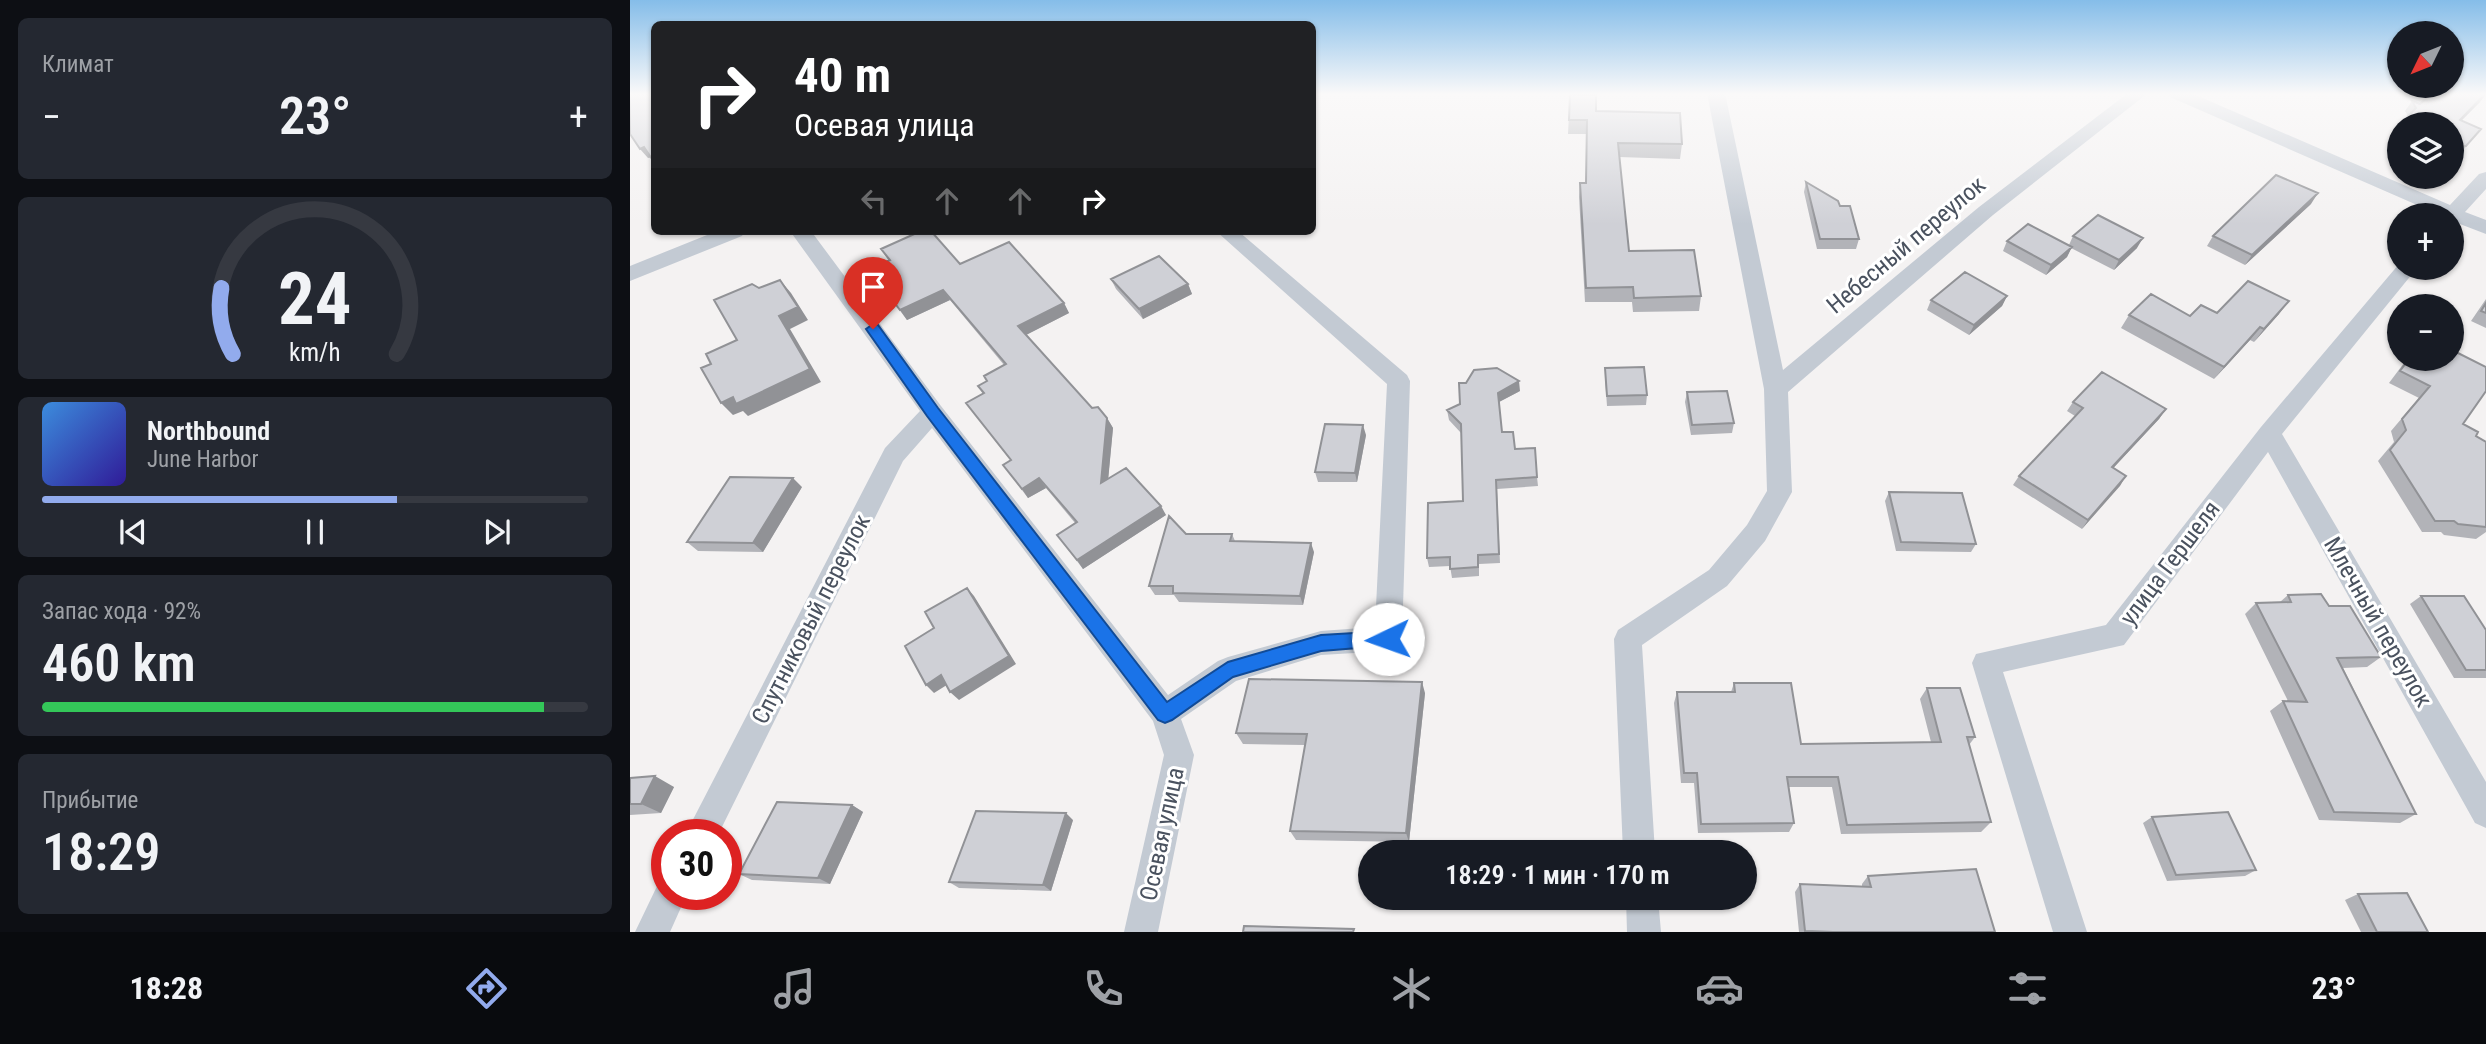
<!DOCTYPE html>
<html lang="ru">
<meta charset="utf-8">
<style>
body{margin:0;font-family:"Roboto Condensed",sans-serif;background:#242831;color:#f1f3f6;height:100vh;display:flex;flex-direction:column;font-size:26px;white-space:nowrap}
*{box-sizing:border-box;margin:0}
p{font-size:23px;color:#9ea1a6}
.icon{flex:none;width:38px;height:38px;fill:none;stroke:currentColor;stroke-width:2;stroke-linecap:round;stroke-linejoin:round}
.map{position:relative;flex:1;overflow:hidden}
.sheet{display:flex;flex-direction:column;gap:18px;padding:18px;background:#0d0f14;width:630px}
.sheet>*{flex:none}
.banner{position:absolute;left:21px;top:21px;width:665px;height:214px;border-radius:10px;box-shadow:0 2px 5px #0004;background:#202124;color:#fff;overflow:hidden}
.needle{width:46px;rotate:227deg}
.fabs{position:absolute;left:1757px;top:21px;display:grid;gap:14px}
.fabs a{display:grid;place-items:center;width:77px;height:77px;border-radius:50%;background:#171b24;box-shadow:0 2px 5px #0004;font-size:35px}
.speed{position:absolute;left:21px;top:819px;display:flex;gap:14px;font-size:35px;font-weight:700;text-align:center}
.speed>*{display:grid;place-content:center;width:91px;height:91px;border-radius:50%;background:#171b24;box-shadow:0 2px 5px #0004;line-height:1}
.speed .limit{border:10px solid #d22;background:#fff;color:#111}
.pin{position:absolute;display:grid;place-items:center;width:60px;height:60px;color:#fff;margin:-72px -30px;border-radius:50% 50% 50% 0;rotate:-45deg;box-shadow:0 0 7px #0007}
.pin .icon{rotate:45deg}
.me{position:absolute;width:77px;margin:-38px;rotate:267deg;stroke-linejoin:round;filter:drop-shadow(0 0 5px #0008)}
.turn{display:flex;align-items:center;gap:24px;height:147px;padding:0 28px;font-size:32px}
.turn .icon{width:91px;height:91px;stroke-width:2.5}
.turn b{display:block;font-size:49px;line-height:60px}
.lanes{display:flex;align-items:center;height:66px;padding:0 28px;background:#0003;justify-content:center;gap:35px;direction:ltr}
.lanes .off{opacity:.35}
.big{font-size:52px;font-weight:600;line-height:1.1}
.sheet .tile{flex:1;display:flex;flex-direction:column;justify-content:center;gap:10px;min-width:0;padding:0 24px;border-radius:10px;background:#242831}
.sheet .dial{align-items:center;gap:0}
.dial svg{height:182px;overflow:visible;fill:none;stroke:#363941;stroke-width:7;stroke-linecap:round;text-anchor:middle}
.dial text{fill:#f1f3f6;stroke:none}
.song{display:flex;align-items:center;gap:21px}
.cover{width:84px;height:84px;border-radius:10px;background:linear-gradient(135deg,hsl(210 70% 55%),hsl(250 70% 35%))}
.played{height:7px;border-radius:4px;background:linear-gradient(90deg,#92abed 65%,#363941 65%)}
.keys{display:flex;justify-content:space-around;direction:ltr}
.heat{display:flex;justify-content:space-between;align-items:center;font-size:38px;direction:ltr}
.charge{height:10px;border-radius:5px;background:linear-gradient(90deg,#34c759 92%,#363941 0)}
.trip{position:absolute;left:728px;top:840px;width:399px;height:70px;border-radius:35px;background:#171b24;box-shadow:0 2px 5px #0004;font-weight:600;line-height:70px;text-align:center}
.tab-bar{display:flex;height:112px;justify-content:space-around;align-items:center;background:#090b0e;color:#9ea1a6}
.tab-bar .icon{width:49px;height:49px}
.tab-bar .selected{color:#92abed}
.tab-bar b{font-size:32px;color:#f1f3f6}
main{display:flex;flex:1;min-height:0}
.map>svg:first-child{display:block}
</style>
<main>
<section class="sheet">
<div class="tile"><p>Климат</p>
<div class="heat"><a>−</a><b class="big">23°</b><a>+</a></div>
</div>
<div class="tile dial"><svg viewBox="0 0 100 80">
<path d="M14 69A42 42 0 1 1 86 69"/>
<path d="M14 69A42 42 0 0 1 9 40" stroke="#92abed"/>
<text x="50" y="56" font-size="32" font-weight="700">24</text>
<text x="50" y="72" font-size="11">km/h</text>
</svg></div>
<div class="tile">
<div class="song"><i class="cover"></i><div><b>Northbound</b><p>June Harbor</p></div></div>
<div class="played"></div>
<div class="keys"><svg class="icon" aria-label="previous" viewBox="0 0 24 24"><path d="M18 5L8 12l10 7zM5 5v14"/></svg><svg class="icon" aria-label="pause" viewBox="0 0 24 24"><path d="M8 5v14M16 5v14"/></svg><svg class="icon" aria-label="next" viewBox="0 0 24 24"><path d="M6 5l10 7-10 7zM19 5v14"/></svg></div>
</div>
<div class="tile"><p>Запас хода · 92%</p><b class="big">460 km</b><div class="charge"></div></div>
<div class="tile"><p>Прибытие</p><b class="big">18:29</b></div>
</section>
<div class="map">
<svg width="1856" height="932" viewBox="0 0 1856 932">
<rect width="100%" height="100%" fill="#f4f2f2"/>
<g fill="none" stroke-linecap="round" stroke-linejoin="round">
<!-- minor -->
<path fill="#c3cad3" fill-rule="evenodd" d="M1077 93H1095L1153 370 1349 207 1498 93H1518L1363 215 1158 392 1162 492 1135 541 1097 586 1012 645 1025 852H993L984 639 988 630 1079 570 1117 525 1137 491 1134 389Z
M1537 93H1561L1820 205 1849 174 1856 172V189L1835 212 1856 220V234L1822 221V215H1810L1540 97Z
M87 231H115L112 236 0 281V266Z
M160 231H181L311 406 538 695 588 661 598 657 691 631 745 627 757 384 586 231H608L777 375 780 381 772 639 768 648 758 651 691 655 606 681 551 719 564 755 528 932H494L534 755 523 721 302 428 273 461 88 835H55L255 448 290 411Z
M1769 264V268H1787L1652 434 1856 782V828L1845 823 1638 452 1494 645 1373 672 1457 932H1423L1342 663 1346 654 1476 625 1631 427Z
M37 879V894H57L40 932H5L29 882Z
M996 898H1028L1031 932H997Z"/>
</g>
<!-- wall -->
<path fill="#b2b3b8" d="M940 94 966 111 1052 144 1050 159 989 157 999 251 1071 296 1069 311 1003 312 1002 302H955L949 197 950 183H956L957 134H938Z
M1782 101 1790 104 1850 102 1831 121 1851 129 1828 156 1822 155V124H1772L1778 116 1775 111Z
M1176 182 1210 206 1229 239 1226 249H1187L1174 192Z
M1681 204 1615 265 1577 246 1583 236Z
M1443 236 1507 248 1484 270 1441 248 1437 257 1416 275 1373 251 1377 241 1439 245Z
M251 249 330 264 434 303 439 313 396 335 462 408 477 418 483 428 478 479 536 515 453 569 427 535 445 523 416 488 398 498 373 465 381 461 336 403 353 394 348 386 357 381 374 365 320 300 277 320 254 289 265 284 251 264 259 261Z
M481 279 558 284 562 294 513 319 486 289Z
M1377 296 1372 306 1339 335 1297 310 1301 300Z
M1856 299V328L1841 321Z
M1587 313 1649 314 1624 342 1620 340 1584 379 1491 328 1499 315 1560 316Z
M1777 359H1822L1833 424 1846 436 1856 442V532L1846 539 1814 535 1811 532H1792L1748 461 1764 442 1761 431 1789 398 1759 383Z
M975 368 1017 395 1016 405 977 406 975 378Z
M890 391 869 402 872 432 907 477 908 486 867 489 870 563 849 564V576L822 578 820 566 799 567 797 558 833 501 831 433 819 420 817 410 830 404Z
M1057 392 1104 423 1102 433 1061 435 1055 402Z
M1443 402 1536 409 1529 419 1483 468 1496 476 1452 529 1383 485 1389 476 1445 416 1437 411Z
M736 435 727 482H688L685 472Z
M172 487 133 552 68 551 57 542Z
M1259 492 1346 544 1341 552 1266 551 1255 501Z
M556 534H602L605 541 684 552 673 605 549 602 544 595H525L519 586Z
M1658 595 1699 606 1751 657 1737 667 1713 668 1786 814 1770 823 1689 820 1640 711 1653 701H1658L1615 614 1626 603 1650 602Z
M1791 596 1856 630V678H1824L1780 604Z
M1104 683 1171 744 1301 742 1290 699 1297 688 1345 737 1339 745 1361 822 1351 832 1211 834 1202 787H1159L1164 823 1159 832 1068 833 1064 783H1051L1044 703 1047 692H1101Z
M795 693 779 842 666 840 660 831 675 745 613 744 606 733Z
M0 778 44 787 31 813 0 815Z
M222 805 233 812 200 884 122 880 109 874Z
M1522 817 1626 870 1615 876 1537 881 1513 823Z
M443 820 421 891 329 888 319 882Z
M1238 876 1365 932H1169L1165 892 1170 884 1232 886V884Z
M1728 894 1798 932H1731L1715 900Z"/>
<!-- shaded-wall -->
<path fill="#919296" d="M1856 94 1850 102 1822 130 1830 120Z
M14 147 23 157 18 158 10 149Z
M1688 193 1681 204 1615 265 1622 255Z
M1513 238 1507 248 1484 270 1489 260Z
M1442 247 1437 257 1416 275 1421 265Z
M150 280 161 293 178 320 160 329 191 382 118 416 113 411 103 415 91 403 149 316Z
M558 284 562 294 513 319 509 309Z
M313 290 320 300 277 320 270 310Z
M1377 296 1372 306 1339 335 1344 325Z
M1659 301 1649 314 1624 342 1634 329Z
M434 303 439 313 394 336 388 326Z
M1630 327 1620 340 1584 379 1594 367Z
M889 381 890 391 869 402 868 393Z
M1536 409 1529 419 1475 477 1482 467Z
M477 418 483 428 477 492 471 483Z
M733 425 736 435 727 482 725 473Z
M1496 476 1490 486 1452 529 1458 520Z
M163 478 172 487 133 552 123 543Z
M409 478 416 488 398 498 392 489Z
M531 506 536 515 453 569 447 560Z
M681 543 684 552 673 605 670 596Z
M337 588 344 596 386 664 329 700 320 692Z
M311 675 320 683 304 693 296 685Z
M792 682 795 693 779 842 776 833Z
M25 776 44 787 31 813 11 804Z
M222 805 233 812 200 884 188 878Z
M436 813 443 820 421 891 413 885Z"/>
<!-- building -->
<path fill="#cfd0d6" stroke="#919296" stroke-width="2" d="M0 93H24V162L14 147 10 149 0 134Z
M1802 93H1856L1830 120 1851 129 1836 146 1825 145 1822 144V124H1787L1782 122 1785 119 1778 116 1786 108 1782 101 1790 104Z
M940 94 966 95V111L1050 113 1052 144 988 143 999 251 1064 250 1071 296 1004 298 1003 287 956 288 950 183H956L957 120H939Z
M1646 175 1688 193 1622 255 1583 236Z
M1176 182 1208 201 1210 206H1220L1229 239H1190Z
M1468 215 1513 238 1489 260 1443 236Z
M1398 224 1442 247 1421 265 1377 241Z
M291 231H301L330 264 379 242 434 303 388 326 462 408 468 407 477 418 471 483 496 468 531 506 447 560 427 535 447 522 409 478 392 489 373 465 381 460 336 403 354 393 348 386 357 381 354 376 376 364 313 290 270 310 254 289 266 284 251 264 260 260 251 249Z
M529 256 558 284 509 309 481 279Z
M1335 272 1377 296 1344 325 1301 300Z
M150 280 168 307 149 316 180 369 106 404 103 397 91 403 71 368 81 364 76 354 107 340 84 300 122 284 129 288Z
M1618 281 1659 301 1634 329 1630 327 1594 367 1499 315 1521 294 1560 316 1571 305 1587 313Z
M1856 303V313L1851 311Z
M1822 350 1856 367V391L1833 424 1848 432 1846 436 1856 442V527L1828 524 1824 521H1805L1760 450 1776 430 1772 419 1800 386 1770 371 1779 359H1822Z
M1014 367 1017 395 977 396 975 368Z
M867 368 889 381 868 393 872 432H883L885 449 905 448 907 477 866 480 869 554 848 555V567L820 569V557L797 558 798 503 833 501 831 424 817 410 830 404 829 383H836L844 370Z
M1472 372 1536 409 1482 467 1496 476 1458 520 1389 476 1453 408 1443 402Z
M1097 391 1104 423 1062 425 1057 392Z
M695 424 733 425 725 473 685 472Z
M100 477 163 478 123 543 57 542Z
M1259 492 1332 493 1346 544 1271 542Z
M539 516 556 534H602L600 541 681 543 670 596 543 593V586H519Z
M337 588 379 656 320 692 311 675 296 685 275 646 304 628 295 612Z
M1691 594 1699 606H1720L1751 657 1707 658 1786 814 1704 812 1653 701 1677 702 1626 603 1661 602 1658 595Z
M1791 596H1834L1856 630V670H1836Z
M619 679 792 682 776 833 660 831 677 734 606 733Z
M1104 683H1161L1171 744 1311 742 1297 688H1330L1345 737H1337L1361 822 1217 825 1208 777H1157L1164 823 1071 824 1067 773H1054L1047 692H1105Z
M25 776 11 804H0V778Z
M147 802 222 805 188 878 109 874Z
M346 811 436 813 413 885 319 882Z
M1598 812 1626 870 1546 875 1522 817Z
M1346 869 1365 932H1203L1175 931 1170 884 1241 887 1238 876Z
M1777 893 1798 932H1747L1728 894Z
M614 926 724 929 723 932H613Z"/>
<!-- sky -->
<linearGradient id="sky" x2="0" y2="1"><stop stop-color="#85bde9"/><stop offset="0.42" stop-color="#faf9f9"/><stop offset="1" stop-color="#faf9f9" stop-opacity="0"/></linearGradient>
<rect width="1856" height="224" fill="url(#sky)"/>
<!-- route -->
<path fill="#1a73e8" stroke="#114b97" stroke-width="2" d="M243 324 248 325 308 408 537 702 598 662 691 635 758 631 765 634 767 639 765 645 691 651 603 677 542 720 535 723 528 720 297 416 236 329Z"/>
<g text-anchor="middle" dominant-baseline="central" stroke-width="6" stroke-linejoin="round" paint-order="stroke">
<!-- street labels -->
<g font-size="24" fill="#4a525f" stroke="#fff">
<text transform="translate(1276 245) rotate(-40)">Небесный переулок</text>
<text transform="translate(1540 563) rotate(-53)">улица Гершеля</text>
<text transform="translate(181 619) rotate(-63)">Спутниковый переулок</text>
<text transform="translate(1748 622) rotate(60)">Млечный переулок</text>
<text transform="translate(532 834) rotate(-78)">Осевая улица</text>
</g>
</g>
</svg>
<div class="fabs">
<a><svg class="needle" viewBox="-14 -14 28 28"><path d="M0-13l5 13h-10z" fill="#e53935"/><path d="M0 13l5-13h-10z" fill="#9ea1a6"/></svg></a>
<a><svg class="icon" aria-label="layers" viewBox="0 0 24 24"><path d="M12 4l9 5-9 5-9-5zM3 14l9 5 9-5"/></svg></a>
<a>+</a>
<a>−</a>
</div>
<div class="speed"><div class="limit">30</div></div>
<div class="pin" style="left:243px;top:329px;background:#d93025"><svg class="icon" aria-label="arrive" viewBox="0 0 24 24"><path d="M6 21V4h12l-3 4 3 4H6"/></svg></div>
<svg class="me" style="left:758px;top:639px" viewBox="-20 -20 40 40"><circle r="19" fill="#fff"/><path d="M0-13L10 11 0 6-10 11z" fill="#1a73e8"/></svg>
<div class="trip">18:29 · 1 мин · 170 m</div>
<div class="banner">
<div class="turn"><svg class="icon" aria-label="right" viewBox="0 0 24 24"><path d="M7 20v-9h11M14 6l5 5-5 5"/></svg><div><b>40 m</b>Осевая улица</div></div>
<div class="lanes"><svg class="icon off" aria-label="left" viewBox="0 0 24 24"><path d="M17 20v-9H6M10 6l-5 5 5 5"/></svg><svg class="icon off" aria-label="ahead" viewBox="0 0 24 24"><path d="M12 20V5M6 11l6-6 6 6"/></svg><svg class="icon off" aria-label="ahead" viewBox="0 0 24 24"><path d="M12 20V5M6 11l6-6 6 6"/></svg><svg class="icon" aria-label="right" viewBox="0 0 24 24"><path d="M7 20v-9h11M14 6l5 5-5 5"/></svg></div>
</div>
</div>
</main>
<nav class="tab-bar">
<b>18:28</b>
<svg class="icon selected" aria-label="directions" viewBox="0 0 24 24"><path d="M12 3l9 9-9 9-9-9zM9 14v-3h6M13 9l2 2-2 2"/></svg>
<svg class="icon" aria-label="music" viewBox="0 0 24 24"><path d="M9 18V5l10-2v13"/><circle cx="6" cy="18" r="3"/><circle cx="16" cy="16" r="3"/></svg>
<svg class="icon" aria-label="phone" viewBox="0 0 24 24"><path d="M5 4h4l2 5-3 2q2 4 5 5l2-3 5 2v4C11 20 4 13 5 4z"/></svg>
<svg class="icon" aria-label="climate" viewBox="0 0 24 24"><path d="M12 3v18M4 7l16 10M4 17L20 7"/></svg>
<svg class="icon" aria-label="car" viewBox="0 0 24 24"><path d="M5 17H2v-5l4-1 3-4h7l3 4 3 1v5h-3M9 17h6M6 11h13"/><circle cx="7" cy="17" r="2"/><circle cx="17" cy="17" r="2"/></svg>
<svg class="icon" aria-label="filters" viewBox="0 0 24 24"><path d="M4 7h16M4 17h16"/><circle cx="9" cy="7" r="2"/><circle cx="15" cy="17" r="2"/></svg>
<b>23°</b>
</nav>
